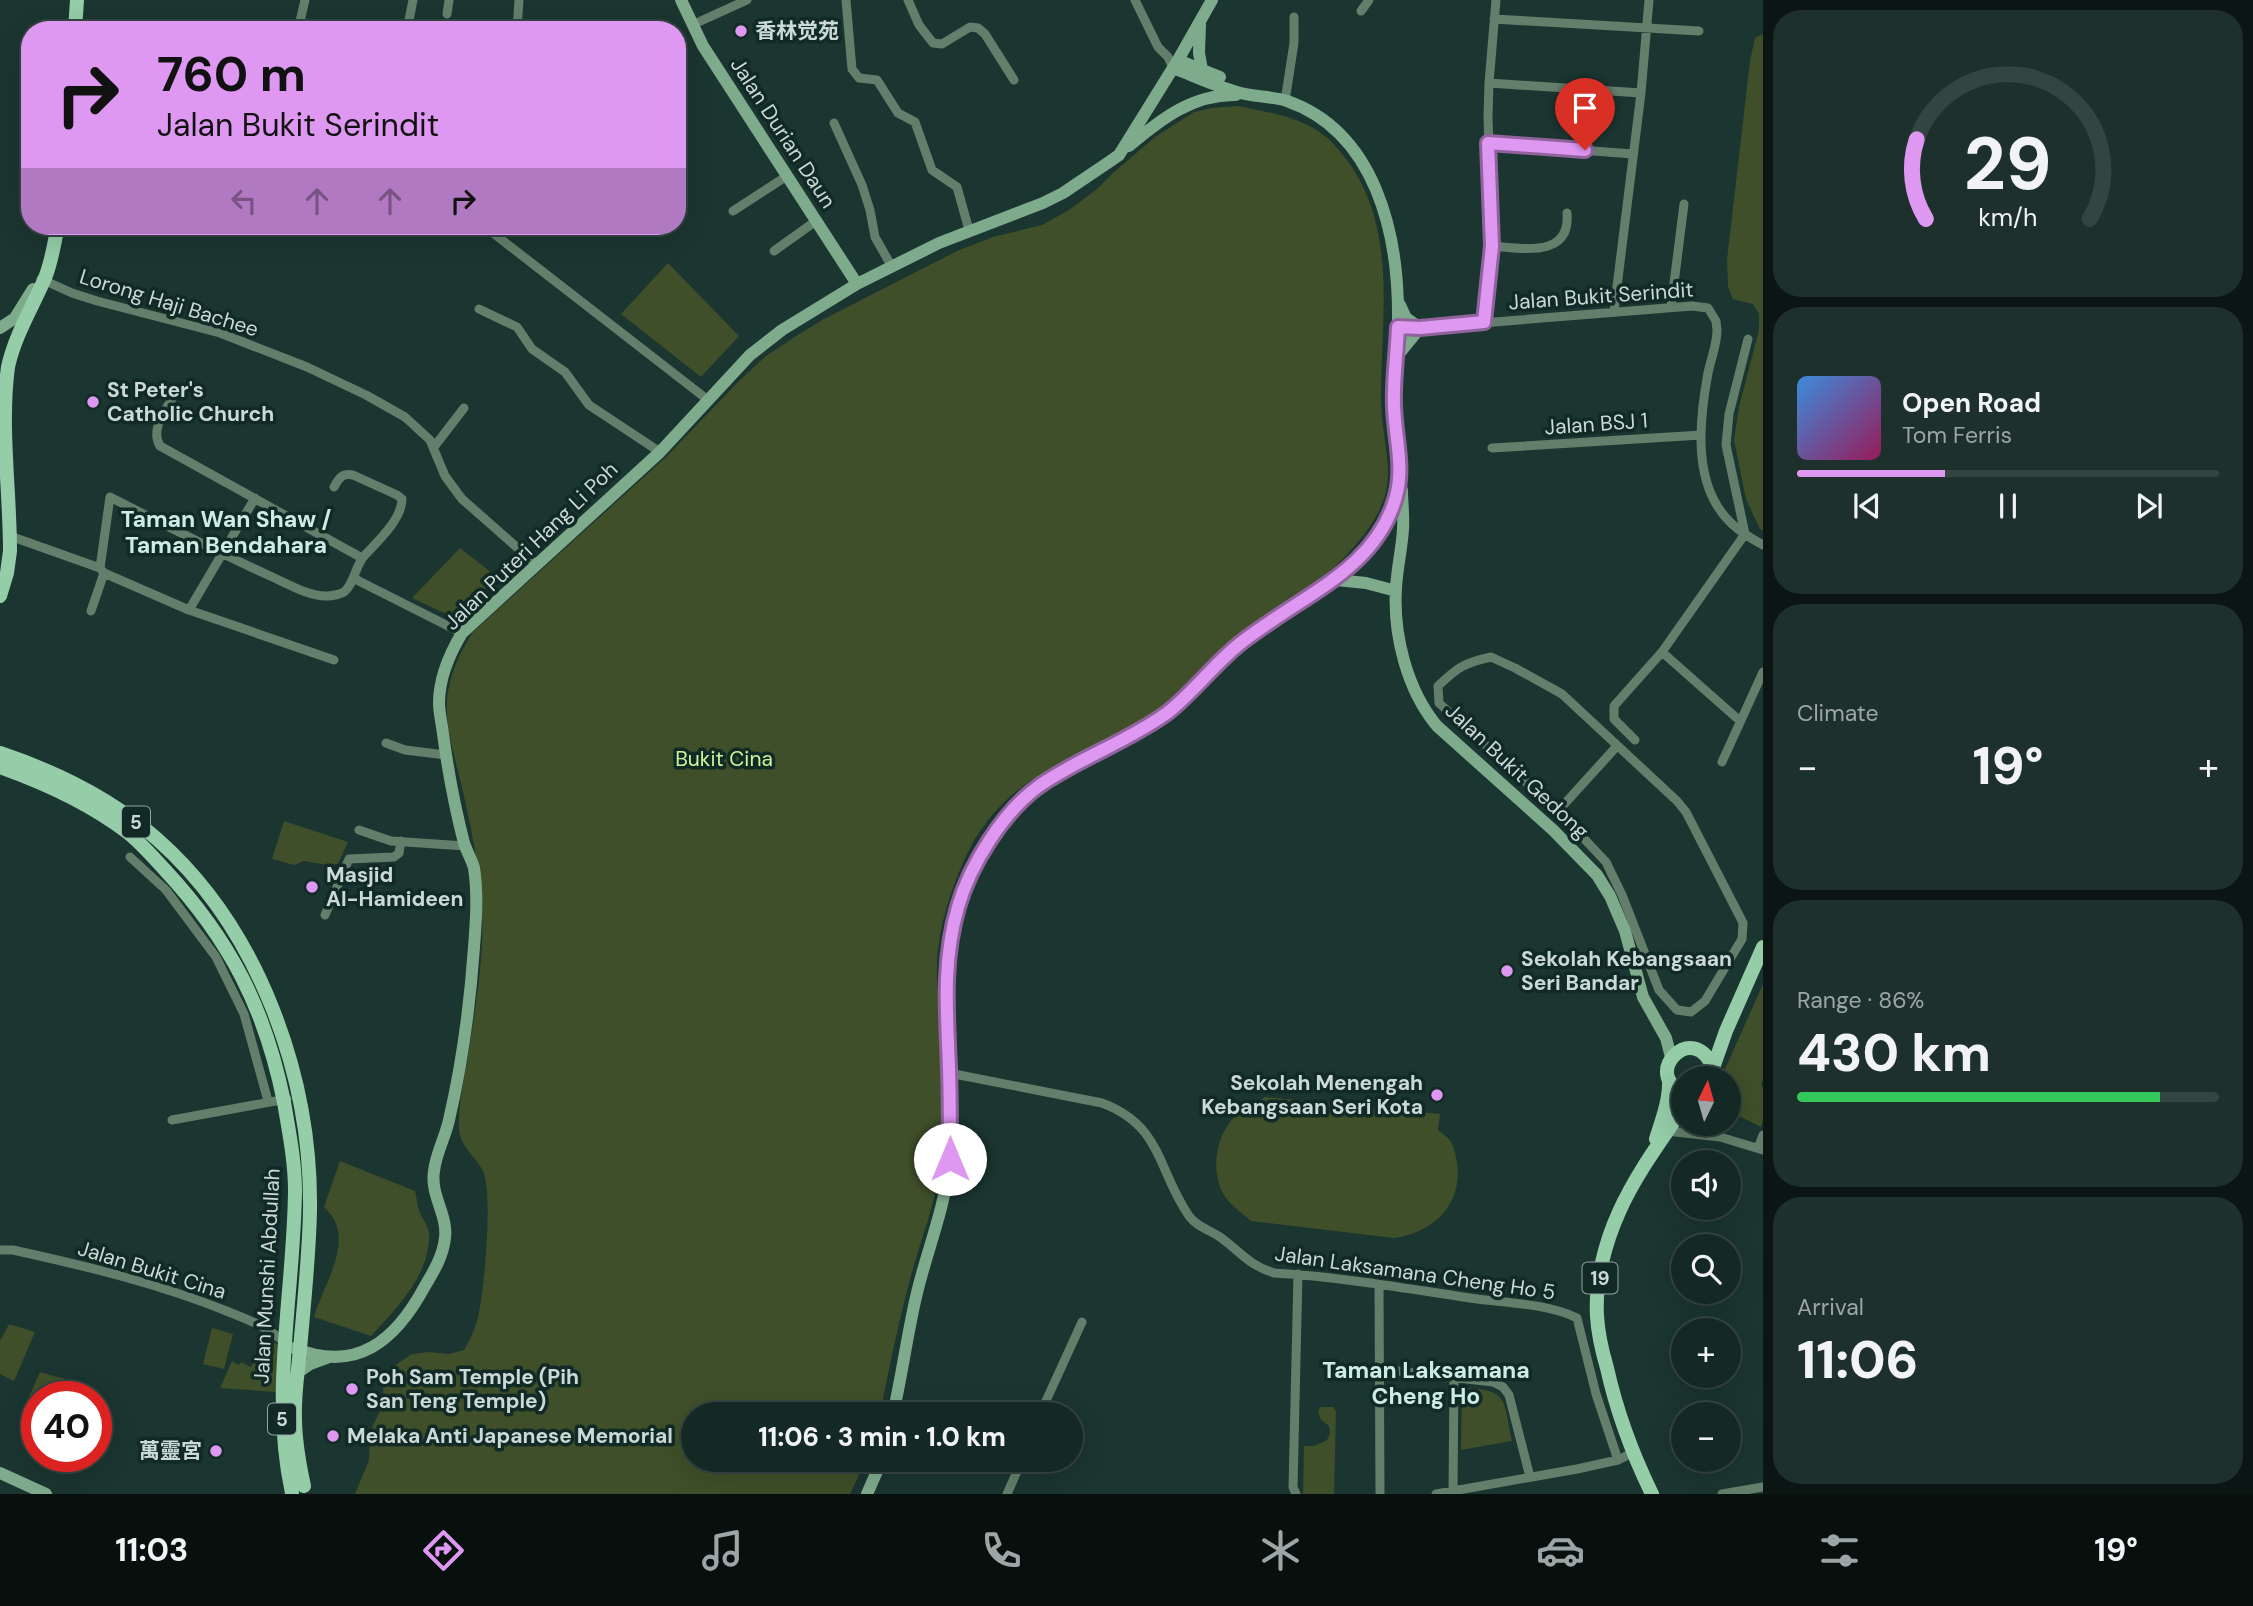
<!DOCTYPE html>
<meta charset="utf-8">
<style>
body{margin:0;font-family:"DM Sans","Noto Sans SC",sans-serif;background:#1d302c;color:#f1f3f6;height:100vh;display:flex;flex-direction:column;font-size:26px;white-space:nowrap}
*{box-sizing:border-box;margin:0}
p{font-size:23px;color:#9da6a6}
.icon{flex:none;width:38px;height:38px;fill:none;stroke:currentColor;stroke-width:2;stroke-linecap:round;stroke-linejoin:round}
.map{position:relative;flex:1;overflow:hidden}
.drawer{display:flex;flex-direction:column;gap:10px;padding:10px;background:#0b1614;width:490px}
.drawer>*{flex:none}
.guide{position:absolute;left:21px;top:21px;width:665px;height:214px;border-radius:28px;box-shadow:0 7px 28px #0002,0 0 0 2px #334441;background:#de98f2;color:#111;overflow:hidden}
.needle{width:46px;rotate:5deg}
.fabs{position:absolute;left:1671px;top:1066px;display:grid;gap:14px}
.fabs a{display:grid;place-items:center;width:70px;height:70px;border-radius:50%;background:#142824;box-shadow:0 7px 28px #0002,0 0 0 2px #334441;font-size:35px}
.speed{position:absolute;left:21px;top:1381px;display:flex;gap:14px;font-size:35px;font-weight:700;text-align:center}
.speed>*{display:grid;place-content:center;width:91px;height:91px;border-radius:50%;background:#142824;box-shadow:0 7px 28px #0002,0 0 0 2px #334441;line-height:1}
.speed .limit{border:10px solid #d22;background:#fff;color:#111}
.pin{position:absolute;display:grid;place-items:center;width:60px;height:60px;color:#fff;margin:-72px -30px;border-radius:50% 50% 50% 0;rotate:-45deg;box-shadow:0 0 7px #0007}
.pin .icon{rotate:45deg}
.me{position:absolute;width:77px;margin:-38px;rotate:0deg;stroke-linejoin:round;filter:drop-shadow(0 0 5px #0008)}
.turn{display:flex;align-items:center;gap:24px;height:147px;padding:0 21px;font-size:32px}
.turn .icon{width:91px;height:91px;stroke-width:2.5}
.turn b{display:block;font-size:49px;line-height:60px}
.lanes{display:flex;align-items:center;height:66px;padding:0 21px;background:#0003;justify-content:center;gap:35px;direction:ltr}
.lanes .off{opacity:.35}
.big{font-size:52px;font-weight:800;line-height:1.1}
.drawer .widget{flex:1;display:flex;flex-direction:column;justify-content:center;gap:10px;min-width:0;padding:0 24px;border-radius:28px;background:#1d302c}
.drawer .dial{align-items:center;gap:0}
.dial svg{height:182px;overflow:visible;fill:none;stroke:#334441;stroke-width:7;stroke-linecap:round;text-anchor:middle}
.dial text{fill:#f1f3f6;stroke:none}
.song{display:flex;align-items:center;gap:21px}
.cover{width:84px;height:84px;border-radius:10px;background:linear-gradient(135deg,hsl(210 70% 55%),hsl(330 70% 35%))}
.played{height:7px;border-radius:4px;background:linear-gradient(90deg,#de98f2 35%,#334441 35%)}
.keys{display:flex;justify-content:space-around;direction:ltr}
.heat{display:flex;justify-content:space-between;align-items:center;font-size:38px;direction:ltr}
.charge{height:10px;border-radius:5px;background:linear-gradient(90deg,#34c759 86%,#334441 0)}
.trip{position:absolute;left:681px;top:1402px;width:402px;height:70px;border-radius:35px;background:#142824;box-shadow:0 7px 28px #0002,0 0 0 2px #334441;font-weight:800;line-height:70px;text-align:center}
.menu{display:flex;height:112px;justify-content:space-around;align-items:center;background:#08100e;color:#9da6a6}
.menu .icon{width:49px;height:49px}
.menu .active{color:#de98f2}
.menu b{font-size:32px;color:#f1f3f6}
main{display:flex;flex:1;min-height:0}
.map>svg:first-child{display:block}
</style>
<main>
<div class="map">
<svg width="1763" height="1494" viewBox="0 0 1763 1494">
<rect width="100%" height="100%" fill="#1b3530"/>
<!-- green -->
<path fill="#3f4f29" d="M1763 34V531L1760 529 1746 499 1734 440 1739 407 1759 330V314L1753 304 1733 299 1728 287 1727 260 1750 61 1755 38Z
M1238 106C1266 112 1298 116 1322 134 1333 142 1341 152 1349 163 1396 229 1382 313 1381 390 1380 462 1410 483 1353 548 1318 589 1267 612 1226 646 1193 674 1167 708 1129 730 1075 762 1031 767 988 820 984 827 978 833 974 840 954 879 937 926 937 970 936 989 941 1008 941 1027 943 1071 945 1128 939 1172 935 1203 923 1234 914 1265 900 1314 890 1364 880 1414H693V1460H866L850 1494H355L369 1460 370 1431 384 1403 383 1386 385 1372 412 1354 429 1352 449 1354 464 1350C472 1337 478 1322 480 1306 485 1279 492 1199 484 1174 479 1159 460 1148 459 1129 458 1104 464 1080 468 1056 475 1010 484 961 482 914 480 869 471 827 461 783 455 758 445 727 447 700 449 675 460 652 473 632L667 456 739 381 766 356 796 336 824 319 957 251 993 237 1042 225 1069 210 1097 189 1113 173 1155 137 1194 112 1212 108Z
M668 263 739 336 701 377 621 314Z
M460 548 497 577 455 618 412 598Z
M284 821 348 842 338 864 327 865 304 861 294 865 272 859Z
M1763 984V1080L1761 1083 1763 1088V1121L1761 1127 1729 1111V1078H1721Z
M1265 1097 1440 1114 1438 1130C1442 1134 1448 1137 1451 1142 1454 1147 1456 1156 1457 1163 1463 1205 1433 1233 1394 1238L1251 1221C1242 1213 1230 1205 1224 1195 1211 1174 1215 1141 1230 1122 1239 1111 1252 1104 1265 1097Z
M340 1161 415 1191C417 1198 417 1206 420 1213 423 1220 428 1225 429 1233 431 1274 397 1308 371 1336L314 1317C324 1282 358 1237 324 1207Z
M9 1324 35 1332 14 1381 0 1374V1341Z
M212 1328 233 1334 224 1369 203 1364Z
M272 1341 280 1346 277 1392 220 1388 232 1361 239 1365 241 1362 251 1367 256 1356 262 1358Z
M40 1372C56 1377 72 1380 86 1387L83 1396H37V1415L24 1408Z
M1462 1388C1510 1389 1503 1400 1512 1441L1461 1450Z
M1321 1407H1333L1336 1411 1334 1494H1303L1304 1446H1314L1327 1440 1330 1433 1329 1426 1321 1420 1318 1411Z"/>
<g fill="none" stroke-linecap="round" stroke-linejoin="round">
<!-- street -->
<path stroke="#637e6b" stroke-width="9" d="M846 0 852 69 859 78 877 80 898 113 915 122 932 170 957 187 969 230
M908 0 919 25 933 43 942 44 970 27 978 28 985 34 1014 80
M1135 0 1158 47 1168 57 1173 68
M1361 11 1369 0
M447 14 449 0
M1494 19 1699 31
M692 25 747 0
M298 30 305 0
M407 30 413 0
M517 30 519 0
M1489 83 1641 93
M1285 101 1294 43V17
M834 123 862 185 870 210 875 237 892 267
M1488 143 1633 154
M733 211 787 176
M484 226 708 400
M1492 246C1521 248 1571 259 1567 213
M774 251 816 221
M41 279 72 293 97 301 220 333 307 367 366 395 405 417 430 440 445 476 462 499 537 565
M1671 307 1684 204
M479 309 517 327 532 349 565 372 589 405 660 452
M1614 311 1641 93 1649 0
M1484 322 1492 246 1488 117 1489 83 1496 0
M1398 327 1420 328 1692 306 1708 308 1716 321 1717 330C1717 345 1711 358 1708 373 1699 421 1692 486 1731 523 1740 532 1752 539 1763 545
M173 397C165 411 150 430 160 446L362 558
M434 447 464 408
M1492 448 1701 435
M10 536 100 568
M104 573 189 610 334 660
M353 578 462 633
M189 610 255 498
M91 611 104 573 100 568 110 497C163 524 215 551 268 575 286 583 309 597 328 596 332 596 341 594 344 592 355 583 355 565 365 555 378 541 402 519 402 499L397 495 353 475C342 473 339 478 334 487
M1662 652 1740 721
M1491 657 1515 668 1562 694 1677 801 1686 812 1739 915 1743 923 1742 939 1705 1001 1691 1012 1677 1010 1659 990 1622 895 1606 862 1558 811 1439 703 1438 686C1458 667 1464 663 1491 657Z
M1635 740 1614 719V706L1662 652 1745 534 1726 445 1729 414 1748 339
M386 743 405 750 446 755
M1722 762 1763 672
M1558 811 1617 746
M359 830 391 841 465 846
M130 857 166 890 216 957 244 1014 268 1101
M325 915 349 859 394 857 399 853 401 841
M949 1073 1102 1103C1163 1126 1157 1170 1189 1216 1197 1227 1210 1230 1220 1237 1242 1253 1247 1264 1274 1273 1342 1277 1410 1289 1477 1299 1510 1303 1548 1304 1577 1318L1596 1394 1618 1460
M172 1120 287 1099
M1667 1131 1720 1137 1763 1150
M1758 1148 1763 1135
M0 1250H13C86 1266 160 1284 229 1312 249 1320 270 1328 285 1343
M1379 1285 1380 1494
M1380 1369 1493 1382 1503 1387 1509 1395 1530 1477
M1040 1414 1082 1322
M1453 1491 1454 1377
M1007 1494 1022 1460
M1296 1494 1293 1487 1298 1274
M1436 1494 1577 1469 1618 1460 1632 1453
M1722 1494 1763 1487"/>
<!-- secondary -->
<path stroke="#7fab8d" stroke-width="12" d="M681 0 703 46 857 284
M1200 24 1199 53 1202 70
M1178 60 1220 77
M1129 146C1161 119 1193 94 1236 95
M0 328 15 318 33 289
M1398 355 1420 328 1406 318 1400 305
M1402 490C1402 503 1404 516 1403 529 1402 548 1397 568 1396 588 1393 635 1407 690 1437 726L1553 830 1597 875 1610 896 1625 931 1643 997 1666 1038 1671 1057
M1336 580 1366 583 1396 591
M294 1348C357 1374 396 1340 425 1286 434 1271 443 1256 445 1238 448 1215 430 1195 434 1171 436 1153 445 1138 449 1120 462 1064 470 1005 474 947 476 921 478 894 474 868 472 860 467 852 464 843 455 808 448 771 443 734 442 724 439 713 439 703 439 678 450 653 462 633L660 452 750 355 782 330 857 284 939 243 1043 203 1063 193 1109 162 1119 155 1178 60 1212 0
M297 1373 310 1364 329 1357
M893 1414C902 1375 907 1336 916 1297 926 1253 944 1211 949 1166 960 1063 922 962 976 865 989 841 1005 814 1025 796 1066 762 1121 746 1164 714 1187 698 1205 676 1226 656 1238 645 1252 635 1266 625 1317 588 1377 564 1396 497 1405 466 1394 436 1394 405 1394 377 1398 348 1398 320 1399 235 1376 132 1287 101 1271 96 1253 97 1237 92 1215 86 1194 76 1173 68
M0 1473 46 1494
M867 1494 882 1460"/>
<!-- primary -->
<path stroke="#94cda7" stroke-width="14" d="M75 30 77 0
M0 596 7 573 10 551C10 490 0 427 8 367 15 335 32 308 45 278 52 261 54 243 58 226
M0 753C57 772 112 799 157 839 259 929 312 1077 310 1211 309 1257 304 1303 300 1349 298 1372 294 1395 295 1418 295 1441 299 1463 304 1486
M0 767C45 783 89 803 127 832 141 843 153 857 165 870 230 940 265 1008 284 1102 289 1132 295 1161 295 1191 294 1292 270 1393 292 1493
M1713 1068 1726 1031 1763 947
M1684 1092C1640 1076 1693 1018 1713 1068L1711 1078
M1656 1139C1662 1120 1670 1099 1669 1080
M1652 1494C1632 1453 1617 1413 1607 1368 1602 1351 1598 1334 1597 1316 1595 1281 1605 1243 1619 1212 1636 1174 1661 1141 1684 1107"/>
</g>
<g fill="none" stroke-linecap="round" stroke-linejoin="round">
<defs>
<path id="route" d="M950 1159C950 1129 950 1099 949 1069 947 1013 942 962 958 907 970 865 1003 812 1039 786 1079 758 1127 742 1167 713 1189 696 1207 673 1228 654 1240 642 1255 632 1270 622 1319 588 1376 562 1395 500 1405 469 1395 438 1394 406 1393 380 1397 353 1398 327L1420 328 1484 322 1492 246 1488 143 1585 150"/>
</defs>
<!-- route casing -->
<use href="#route" stroke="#90639d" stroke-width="18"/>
<!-- route -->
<use href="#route" stroke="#de98f2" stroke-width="12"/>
</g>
<!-- markers -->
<g fill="#de98f2" stroke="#112a26" stroke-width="2.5">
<circle cx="741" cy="31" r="7"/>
<circle cx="93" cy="402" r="7"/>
<circle cx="312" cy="887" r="7"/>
<circle cx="1507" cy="971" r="7"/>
<circle cx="1437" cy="1095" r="7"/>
<circle cx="352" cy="1389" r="7"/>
<circle cx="333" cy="1436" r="7"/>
<circle cx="216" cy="1451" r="7"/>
</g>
<g text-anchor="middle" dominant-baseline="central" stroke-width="7" stroke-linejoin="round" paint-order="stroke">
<!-- shield labels -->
<g fill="#112a26" stroke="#93a5a2" stroke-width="2">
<rect x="122" y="806.5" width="28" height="31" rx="5"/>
<rect x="1582.5" y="1262.5" width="35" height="31" rx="5"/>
<rect x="268" y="1403.5" width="28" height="31" rx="5"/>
</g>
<g font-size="19" font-weight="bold" fill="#cbdad7">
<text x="136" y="822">5</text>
<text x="1600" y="1278">19</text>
<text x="282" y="1419">5</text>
</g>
<!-- poi labels -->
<g font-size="21" font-weight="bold" fill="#cbdad7" stroke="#112a26" text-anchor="start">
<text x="755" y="31">香林觉苑</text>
<text x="107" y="390">St Peter's<tspan x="107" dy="24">Catholic Church</tspan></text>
<text x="326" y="875">Masjid<tspan x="326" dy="24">Al-Hamideen</tspan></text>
<text x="1521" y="959">Sekolah Kebangsaan<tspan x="1521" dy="24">Seri Bandar</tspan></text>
<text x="1423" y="1083" text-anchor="end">Sekolah Menengah<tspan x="1423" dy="24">Kebangsaan Seri Kota</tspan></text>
<text x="366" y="1377">Poh Sam Temple (Pih<tspan x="366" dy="24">San Teng Temple)</tspan></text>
<text x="347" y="1436">Melaka Anti Japanese Memorial</text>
<text x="202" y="1451" text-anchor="end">萬靈宮</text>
</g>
<!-- street labels -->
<g font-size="21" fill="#cbdad7" stroke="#112a26">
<text transform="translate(783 133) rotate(57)">Jalan Durian Daun</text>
<text transform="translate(1601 296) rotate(-4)">Jalan Bukit Serindit</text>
<text transform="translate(169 303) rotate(17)">Lorong Haji Bachee</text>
<text transform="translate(1596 424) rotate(-4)">Jalan BSJ 1</text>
<text transform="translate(531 546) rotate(-44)">Jalan Puteri Hang Li Poh</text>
<text transform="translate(1517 771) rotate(43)">Jalan Bukit Gedong</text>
<text transform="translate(152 1270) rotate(17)">Jalan Bukit Cina</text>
<text transform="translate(1415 1273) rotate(8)">Jalan Laksamana Cheng Ho 5</text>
<text transform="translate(267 1276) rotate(-87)">Jalan Munshi Abdullah</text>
</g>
<!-- park labels -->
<g font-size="21" fill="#cdf499" stroke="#112a26">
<text x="724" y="759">Bukit Cina</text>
</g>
<!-- neighbourhood labels -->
<g font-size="23" font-weight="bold" fill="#cdece5" stroke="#112a26">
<text x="226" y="519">Taman Wan Shaw /<tspan x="226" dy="26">Taman Bendahara</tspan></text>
<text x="1426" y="1370">Taman Laksamana<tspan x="1426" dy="26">Cheng Ho</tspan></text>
</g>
</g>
</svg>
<div class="fabs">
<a><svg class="needle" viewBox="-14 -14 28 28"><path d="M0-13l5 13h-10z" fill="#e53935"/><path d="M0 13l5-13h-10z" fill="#9da6a6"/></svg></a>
<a><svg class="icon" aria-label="sound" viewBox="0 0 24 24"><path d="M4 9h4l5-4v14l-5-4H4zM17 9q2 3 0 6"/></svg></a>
<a><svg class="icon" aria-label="search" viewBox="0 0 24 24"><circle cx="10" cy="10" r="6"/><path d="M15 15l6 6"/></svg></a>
<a>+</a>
<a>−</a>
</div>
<div class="speed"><div class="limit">40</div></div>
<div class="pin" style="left:1585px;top:150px;background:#d93025"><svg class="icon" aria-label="arrive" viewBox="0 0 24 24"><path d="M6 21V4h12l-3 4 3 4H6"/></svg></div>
<svg class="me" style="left:950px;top:1159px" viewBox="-20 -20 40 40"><circle r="19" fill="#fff"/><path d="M0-13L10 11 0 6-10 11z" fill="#de98f2"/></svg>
<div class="trip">11:06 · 3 min · 1.0 km</div>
<div class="guide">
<div class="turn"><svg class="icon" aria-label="right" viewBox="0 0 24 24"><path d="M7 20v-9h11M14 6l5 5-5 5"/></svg><div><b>760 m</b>Jalan Bukit Serindit</div></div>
<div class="lanes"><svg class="icon off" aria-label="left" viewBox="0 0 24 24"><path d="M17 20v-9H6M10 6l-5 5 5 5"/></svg><svg class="icon off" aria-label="ahead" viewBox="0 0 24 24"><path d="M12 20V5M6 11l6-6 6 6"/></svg><svg class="icon off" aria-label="ahead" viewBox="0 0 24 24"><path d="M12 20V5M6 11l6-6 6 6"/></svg><svg class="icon" aria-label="right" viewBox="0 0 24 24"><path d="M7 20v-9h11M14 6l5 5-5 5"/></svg></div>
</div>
</div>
<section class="drawer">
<div class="widget dial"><svg viewBox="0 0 100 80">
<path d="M14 69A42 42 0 1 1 86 69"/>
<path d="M14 69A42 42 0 0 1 10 34" stroke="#de98f2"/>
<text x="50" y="56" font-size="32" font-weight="700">29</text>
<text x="50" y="72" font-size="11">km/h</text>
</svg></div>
<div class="widget">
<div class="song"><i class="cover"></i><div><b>Open Road</b><p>Tom Ferris</p></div></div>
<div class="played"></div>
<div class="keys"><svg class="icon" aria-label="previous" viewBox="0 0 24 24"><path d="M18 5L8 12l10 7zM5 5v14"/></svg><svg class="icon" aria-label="pause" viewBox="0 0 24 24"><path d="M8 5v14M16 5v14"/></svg><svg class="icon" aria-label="next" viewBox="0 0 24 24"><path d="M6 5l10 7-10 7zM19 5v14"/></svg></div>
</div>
<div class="widget"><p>Climate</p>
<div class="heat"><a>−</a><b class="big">19°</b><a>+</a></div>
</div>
<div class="widget"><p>Range · 86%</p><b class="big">430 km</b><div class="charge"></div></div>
<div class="widget"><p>Arrival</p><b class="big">11:06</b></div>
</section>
</main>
<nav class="menu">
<b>11:03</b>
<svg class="icon active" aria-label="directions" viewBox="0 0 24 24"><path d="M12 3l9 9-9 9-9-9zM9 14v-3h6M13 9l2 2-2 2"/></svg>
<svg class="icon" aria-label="music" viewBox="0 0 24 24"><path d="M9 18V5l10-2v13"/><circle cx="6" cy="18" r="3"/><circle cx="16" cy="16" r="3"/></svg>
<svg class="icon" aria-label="phone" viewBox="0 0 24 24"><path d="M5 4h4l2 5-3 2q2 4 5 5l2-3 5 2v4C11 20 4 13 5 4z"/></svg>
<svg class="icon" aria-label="climate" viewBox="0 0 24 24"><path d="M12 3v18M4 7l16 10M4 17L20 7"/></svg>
<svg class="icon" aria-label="car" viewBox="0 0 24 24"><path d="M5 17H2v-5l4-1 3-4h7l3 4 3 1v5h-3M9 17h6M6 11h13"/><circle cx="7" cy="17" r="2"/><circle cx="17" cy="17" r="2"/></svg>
<svg class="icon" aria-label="filters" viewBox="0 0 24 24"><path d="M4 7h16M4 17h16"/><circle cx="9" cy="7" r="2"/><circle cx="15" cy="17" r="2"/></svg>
<b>19°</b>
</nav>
